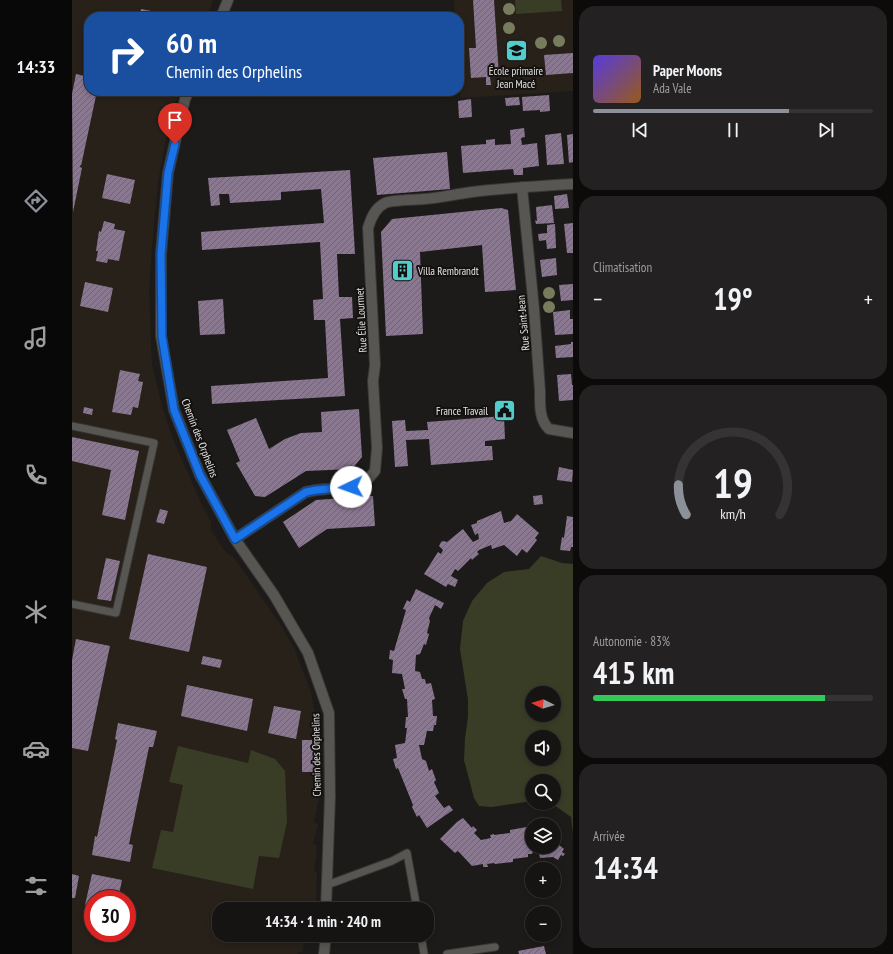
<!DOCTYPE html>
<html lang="fr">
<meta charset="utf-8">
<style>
body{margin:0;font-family:"PT Sans Narrow",sans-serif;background:#232121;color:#f1f3f6;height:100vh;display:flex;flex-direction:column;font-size:15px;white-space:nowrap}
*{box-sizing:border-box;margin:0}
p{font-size:13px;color:#9e9ea0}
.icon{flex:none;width:22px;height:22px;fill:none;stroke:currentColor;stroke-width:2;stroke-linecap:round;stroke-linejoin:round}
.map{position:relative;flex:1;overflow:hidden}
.sheet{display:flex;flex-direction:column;gap:6px;padding:6px;background:#0c0b0a;width:320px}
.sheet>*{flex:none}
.hud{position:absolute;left:12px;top:12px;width:380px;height:84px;border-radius:16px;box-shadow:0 2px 6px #0003,0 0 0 1px #353333;background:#1a4fa0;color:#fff;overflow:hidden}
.needle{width:26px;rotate:275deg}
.fabs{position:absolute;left:453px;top:686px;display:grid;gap:8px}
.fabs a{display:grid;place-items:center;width:36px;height:36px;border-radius:50%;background:#161413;box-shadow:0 2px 6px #0003,0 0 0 1px #353333;font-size:20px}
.speed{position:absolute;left:12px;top:890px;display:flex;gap:8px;font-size:20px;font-weight:700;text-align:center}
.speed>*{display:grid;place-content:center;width:52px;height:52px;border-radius:50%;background:#161413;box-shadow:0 2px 6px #0003,0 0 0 1px #353333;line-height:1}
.speed .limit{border:6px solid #d22;background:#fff;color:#111}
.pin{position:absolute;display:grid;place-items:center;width:34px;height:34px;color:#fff;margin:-41px -17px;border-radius:50% 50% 50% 0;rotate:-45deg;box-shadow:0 0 4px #0007}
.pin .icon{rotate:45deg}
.me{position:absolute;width:44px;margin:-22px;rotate:267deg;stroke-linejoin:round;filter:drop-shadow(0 0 3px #0008)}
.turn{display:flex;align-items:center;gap:14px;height:84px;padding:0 16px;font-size:18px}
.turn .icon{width:52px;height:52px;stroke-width:2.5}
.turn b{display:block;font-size:28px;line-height:34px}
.big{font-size:30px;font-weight:700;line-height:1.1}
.sheet .widget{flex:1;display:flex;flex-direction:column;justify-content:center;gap:6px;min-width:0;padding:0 14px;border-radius:16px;background:#232121}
.sheet .dial{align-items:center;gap:0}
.dial svg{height:104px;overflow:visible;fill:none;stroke:#353333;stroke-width:7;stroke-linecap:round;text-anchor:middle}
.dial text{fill:#f1f3f6;stroke:none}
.song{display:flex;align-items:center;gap:12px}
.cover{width:48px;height:48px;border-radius:6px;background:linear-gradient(135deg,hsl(250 70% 55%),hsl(30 70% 35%))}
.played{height:4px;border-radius:2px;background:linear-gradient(90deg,#8c9099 70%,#353333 70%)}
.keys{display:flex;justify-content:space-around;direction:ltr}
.heat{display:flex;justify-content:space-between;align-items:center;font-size:22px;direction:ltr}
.charge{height:6px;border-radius:3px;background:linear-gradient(90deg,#34c759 83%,#353333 0)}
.trip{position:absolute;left:140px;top:902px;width:222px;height:40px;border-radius:16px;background:#161413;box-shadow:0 2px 6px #0003,0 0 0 1px #353333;font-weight:700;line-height:40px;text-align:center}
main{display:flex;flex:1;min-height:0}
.dock{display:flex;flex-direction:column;width:72px;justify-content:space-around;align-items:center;background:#090808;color:#9e9ea0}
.dock .icon{width:28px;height:28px}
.dock .current{color:#8c9099}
.dock b{font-size:18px;color:#f1f3f6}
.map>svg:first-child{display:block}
</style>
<main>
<nav class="dock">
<b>14:33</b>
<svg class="icon current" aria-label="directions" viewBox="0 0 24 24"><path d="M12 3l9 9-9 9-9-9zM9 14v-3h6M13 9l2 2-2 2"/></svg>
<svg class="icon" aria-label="music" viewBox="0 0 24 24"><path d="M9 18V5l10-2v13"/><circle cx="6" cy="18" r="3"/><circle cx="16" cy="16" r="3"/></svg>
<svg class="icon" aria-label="phone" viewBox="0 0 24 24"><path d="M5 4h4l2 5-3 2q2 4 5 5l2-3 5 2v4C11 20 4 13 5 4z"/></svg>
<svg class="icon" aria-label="climate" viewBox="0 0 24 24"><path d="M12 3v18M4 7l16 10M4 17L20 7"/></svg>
<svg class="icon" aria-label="car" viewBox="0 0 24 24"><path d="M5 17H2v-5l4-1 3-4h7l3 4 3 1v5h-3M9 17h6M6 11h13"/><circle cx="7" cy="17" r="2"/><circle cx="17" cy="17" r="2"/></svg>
<svg class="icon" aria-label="filters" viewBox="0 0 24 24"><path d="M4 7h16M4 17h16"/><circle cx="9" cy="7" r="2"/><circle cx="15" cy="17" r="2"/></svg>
</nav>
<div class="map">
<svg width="501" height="954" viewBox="0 0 501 954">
<defs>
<pattern id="building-hatch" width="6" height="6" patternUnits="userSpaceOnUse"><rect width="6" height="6" fill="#8a7890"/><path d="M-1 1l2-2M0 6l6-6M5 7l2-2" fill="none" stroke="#6e6372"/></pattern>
</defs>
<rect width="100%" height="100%" fill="#1d1b19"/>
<!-- built -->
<path fill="#27211a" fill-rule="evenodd" d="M0 0H141L135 17H17V91H107L95 133 86 182 80 246 77 290 80 366 91 409 101 439 128 501 139 522V530L154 553 161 556 208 624 222 648 239 692 247 740V797L242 822 246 824 241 844 245 845 244 853H245L242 871 245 872 244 909H147V935H234L230 951 225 954H0ZM21 899H55V933H21Z
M382 0H501V91L388 98 387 17H383Z"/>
<!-- green -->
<path fill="#3a3d25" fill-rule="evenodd" d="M443 0H489L490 11 444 14Z
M469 556 490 563 501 564V834L499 817 479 803H482V781H460V801L420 807 407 806 402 798 392 760 393 739 396 716V700L388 649 391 621 400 601 415 583 432 572 457 569ZM460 693H482V715H460ZM460 737H482V759H460Z
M106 746 176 763 179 750 203 759 213 771 215 822 207 858 187 856 181 889 80 868 89 830 101 832 111 785 97 782Z"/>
<!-- building -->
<path fill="url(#building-hatch)" d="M401 0H422L427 76 418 77 419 85H414V77L399 78 397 48H404Z
M69 9 79 11 78 17 68 15Z
M501 53V73L474 75 472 55Z
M4 74 17 77V91H25L9 166 8 165V167L10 168 1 212 0 94Z
M477 95 478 111 468 112V110L451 111 450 97Z
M447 97 448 105 434 106 433 98Z
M399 99 400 117 387 118 386 101Z
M452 128 453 137 449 138 450 145 465 143 467 166 451 168V175H442L441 169 391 173 389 146 414 144V140L423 139V145L439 144 438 130Z
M489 133 492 164 475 165 473 135Z
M501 134V162L497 163 495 135Z
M375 152 378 189 305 195 301 158Z
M278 170 283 254H265L267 297H280L281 318 268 319 273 396 140 404 139 386 256 378 253 320H242L241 300 251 299 248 242 130 250 129 232 252 223 249 189 209 192V200L158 203 157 194H147L148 205 139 206 136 178Z
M35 174 63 180 58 204 30 198Z
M495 194 497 208 483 209 482 196Z
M480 205 482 223 464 224 463 220 465 221 464 207Z
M429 208 436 210 444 290 413 292 410 245 348 252 351 334 314 336 309 232 320 219Z
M32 221 43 224 42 229 53 231 47 261 36 259 35 263 24 261 26 251H24L27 231 29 232Z
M501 223V253H495L492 224Z
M483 224 484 248 475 249 474 240 467 241 466 234 475 233V225Z
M484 258 485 275 470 277 468 260Z
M13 282 41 288 36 312 8 306Z
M501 284V300L489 301 487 285Z
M151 299 153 334 128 335 126 301Z
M498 310V319H501V334L483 335 481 312Z
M499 342H501V357L484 358 483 346 499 344Z
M48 370 68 374 66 381 71 382 66 408 61 407 59 415 40 412Z
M499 374 500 385H501V400L487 401 485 375Z
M12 407 21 409 20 415 11 413Z
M287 409 290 457 280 469 234 471 193 497 183 496 164 463 168 461 155 430 184 418 197 449 213 439 229 433 250 432 249 412Z
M432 416 433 439 413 441V446H420L421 460 359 465 357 439 334 440 336 466 323 467 320 421 333 420 334 431 356 430 355 422Z
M0 437 67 451 53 520 30 515 39 470 0 461Z
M487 467 501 470 500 482 485 480Z
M470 495 471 504 462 505 461 496Z
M301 496 303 526 255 529 227 548 211 522 244 500Z
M88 509 96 511 92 524 84 522Z
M429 511 432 523 439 521 445 514 467 533 463 538 465 540 455 553 450 549 445 556 432 545 420 549 419 545 407 550 405 552 407 554 400 560 399 558 386 571 383 569 379 576 386 580 383 587 376 584 374 587 352 574 366 552 369 554 371 550 367 546 369 542 371 541 375 542 391 529 401 542 407 539 406 533 403 535 399 525 405 523V521Z
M495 516 501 517V547H499L498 551 488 550 490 537 492 538Z
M76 554 135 567 117 652 57 639Z
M34 558 48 561 39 601 25 599Z
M344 589 372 603 369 609 363 605 357 618 358 621 355 633 357 634 354 645 352 644 348 654 344 655 343 671 348 672 350 679H353L354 684 359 683 363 699 360 700 361 716H365L364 725H362L361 731H355L352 745H347L350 759 354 761 357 771 360 769 364 780 362 782 367 793 363 796 372 808 377 805 381 810 355 828 347 815 345 817 340 807 341 805 326 768 324 769 321 759 325 758 323 745 333 743 335 728H333L334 717H336L335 699H333L330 689H333L330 674 320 673 321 660 317 659 318 650 322 651 334 610 331 609 335 600 338 602Z
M4 639 38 646 16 751 0 748V660Z
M131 656 150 660 148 668 129 664Z
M115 685 181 699 175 731 109 716Z
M202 706 229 711 224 739 196 733Z
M46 723 85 731 81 747H77L57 844 61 845 58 862 20 855 23 836 25 837 45 740 43 739Z
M230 740H247V772H230Z
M391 818 400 828 401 826 405 830 402 833 409 840 419 838 418 835 422 834V835L438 833V830L460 826V847H482V841L492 849 490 852 493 854 491 856 489 855 486 860 481 857 468 858 466 849H462L460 854H456V857L441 859V862L423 864 422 863 415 864 416 867H411V864L400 866 386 851 383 853 368 839 385 822Z
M0 874 7 876 3 898H0Z
M20 874 50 880 46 899H21V907L13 905Z
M472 946 474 954H447L446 951Z"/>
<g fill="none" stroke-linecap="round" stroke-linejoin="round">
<defs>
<path id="service" d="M0 426 82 443 44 613 0 604
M255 885 320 861 335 853 345 909
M349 935 352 954
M375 954 423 947"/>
<path id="minor" d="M450 187 462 309 468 391C468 404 467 420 477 429L501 433
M163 539 234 492 244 490 279 487 296 479 303 471 305 448 301 381 303 365 296 228C299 218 303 208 313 203 319 200 343 200 352 199 368 198 384 194 400 192 434 188 467 186 501 184"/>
<path id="tertiary" d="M149 17 156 0
M117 91 113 99 96 173 89 254V336L102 410 128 475 163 539 202 595 236 653 257 713 258 796 254 909
M252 954 254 935"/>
</defs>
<!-- service casing -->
<use href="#service" stroke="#383735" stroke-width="9"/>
<!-- minor casing -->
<use href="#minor" stroke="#383735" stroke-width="12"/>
<!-- tertiary casing -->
<use href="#tertiary" stroke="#383735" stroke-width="12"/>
<!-- service -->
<use href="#service" stroke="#585653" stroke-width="7"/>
<!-- minor -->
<use href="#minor" stroke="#585653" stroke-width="10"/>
<!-- tertiary -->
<use href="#tertiary" stroke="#585653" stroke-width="10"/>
</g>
<!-- trees -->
<g fill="#787c5e">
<circle cx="437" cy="9" r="6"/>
<circle cx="437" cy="28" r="6"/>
<circle cx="487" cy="41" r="6"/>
<circle cx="469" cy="43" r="6"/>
<circle cx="477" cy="293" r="6"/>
<circle cx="477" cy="307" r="6"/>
</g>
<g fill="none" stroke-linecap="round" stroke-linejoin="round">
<defs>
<path id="route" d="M103 144 96 173 89 254 90 336 102 410 128 475 163 539 234 492 244 490 279 487"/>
</defs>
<!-- route casing -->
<use href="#route" stroke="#114b97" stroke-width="10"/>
<!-- route -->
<use href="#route" stroke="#1a73e8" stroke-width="7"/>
</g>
<!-- icons -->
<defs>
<symbol id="school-square" viewBox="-11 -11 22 22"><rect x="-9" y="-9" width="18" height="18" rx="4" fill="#52cdcc" stroke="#141210"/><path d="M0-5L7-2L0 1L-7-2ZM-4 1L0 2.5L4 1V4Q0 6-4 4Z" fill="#111"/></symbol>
<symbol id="building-square" viewBox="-11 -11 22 22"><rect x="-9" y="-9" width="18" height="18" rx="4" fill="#52cdcc" stroke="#141210"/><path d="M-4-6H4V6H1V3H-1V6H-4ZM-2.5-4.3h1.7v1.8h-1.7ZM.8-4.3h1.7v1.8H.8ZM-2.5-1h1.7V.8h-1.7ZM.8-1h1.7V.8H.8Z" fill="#111"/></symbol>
<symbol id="civic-square" viewBox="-11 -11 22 22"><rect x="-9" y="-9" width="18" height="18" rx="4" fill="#52cdcc" stroke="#141210"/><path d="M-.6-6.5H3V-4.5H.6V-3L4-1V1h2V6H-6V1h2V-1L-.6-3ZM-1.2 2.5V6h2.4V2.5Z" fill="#111"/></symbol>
</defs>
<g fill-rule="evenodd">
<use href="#school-square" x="432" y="38" width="25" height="25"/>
<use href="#building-square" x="318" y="258" width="25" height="25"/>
<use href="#civic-square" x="420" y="398" width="25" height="25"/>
</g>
<g text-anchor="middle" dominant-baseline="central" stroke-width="4" stroke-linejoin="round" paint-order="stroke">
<!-- poi labels -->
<g font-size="11" fill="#e5e3e1" stroke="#141210">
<text x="444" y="71">École primaire<tspan x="444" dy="13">Jean Macé</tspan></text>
<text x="346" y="271" text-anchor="start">Villa Rembrandt</text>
<text x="416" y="411" text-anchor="end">France Travail</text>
</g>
<!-- street labels -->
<g font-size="11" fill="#e5e3e1" stroke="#141210">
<text transform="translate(289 320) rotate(-93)">Rue Élie Lourmet</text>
<text transform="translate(451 323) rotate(-95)">Rue Saint-Jean</text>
<text transform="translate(128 438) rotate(69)">Chemin des Orphelins</text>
<text transform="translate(244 755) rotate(-91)">Chemin des Orphelins</text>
</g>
</g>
</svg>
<div class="fabs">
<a><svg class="needle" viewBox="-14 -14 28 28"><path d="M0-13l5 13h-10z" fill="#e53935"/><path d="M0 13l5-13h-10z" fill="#9e9ea0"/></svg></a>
<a><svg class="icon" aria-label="sound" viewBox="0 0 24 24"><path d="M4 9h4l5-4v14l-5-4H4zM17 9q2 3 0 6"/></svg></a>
<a><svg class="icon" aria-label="search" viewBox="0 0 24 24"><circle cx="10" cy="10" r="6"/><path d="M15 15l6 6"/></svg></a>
<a><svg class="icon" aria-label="layers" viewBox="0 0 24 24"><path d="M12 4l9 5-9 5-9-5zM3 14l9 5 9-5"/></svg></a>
<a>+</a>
<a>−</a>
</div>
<div class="speed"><div class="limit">30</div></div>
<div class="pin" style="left:103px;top:144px;background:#d93025"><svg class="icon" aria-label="arrive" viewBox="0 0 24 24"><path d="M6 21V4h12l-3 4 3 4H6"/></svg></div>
<svg class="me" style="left:279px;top:487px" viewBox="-20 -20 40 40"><circle r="19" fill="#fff"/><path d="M0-13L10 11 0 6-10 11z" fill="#1a73e8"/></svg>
<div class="trip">14:34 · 1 min · 240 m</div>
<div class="hud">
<div class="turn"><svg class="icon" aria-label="right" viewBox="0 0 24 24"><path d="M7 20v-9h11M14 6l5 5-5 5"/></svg><div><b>60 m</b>Chemin des Orphelins</div></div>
</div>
</div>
<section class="sheet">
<div class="widget">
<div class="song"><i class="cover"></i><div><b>Paper Moons</b><p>Ada Vale</p></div></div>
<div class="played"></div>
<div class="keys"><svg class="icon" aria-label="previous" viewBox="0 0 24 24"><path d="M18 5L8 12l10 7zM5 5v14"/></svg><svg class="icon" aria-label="pause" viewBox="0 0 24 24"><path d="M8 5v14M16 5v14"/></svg><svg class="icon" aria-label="next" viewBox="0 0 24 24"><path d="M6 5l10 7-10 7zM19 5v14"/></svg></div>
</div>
<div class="widget"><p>Climatisation</p>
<div class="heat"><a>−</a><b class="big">19°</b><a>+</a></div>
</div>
<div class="widget dial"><svg viewBox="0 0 100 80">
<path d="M14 69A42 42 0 1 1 86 69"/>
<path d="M14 69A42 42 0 0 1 8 46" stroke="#8c9099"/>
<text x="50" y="56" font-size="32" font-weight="700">19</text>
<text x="50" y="72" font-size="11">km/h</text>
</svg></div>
<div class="widget"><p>Autonomie · 83%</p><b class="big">415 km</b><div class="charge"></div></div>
<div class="widget"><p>Arrivée</p><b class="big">14:34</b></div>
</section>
</main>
